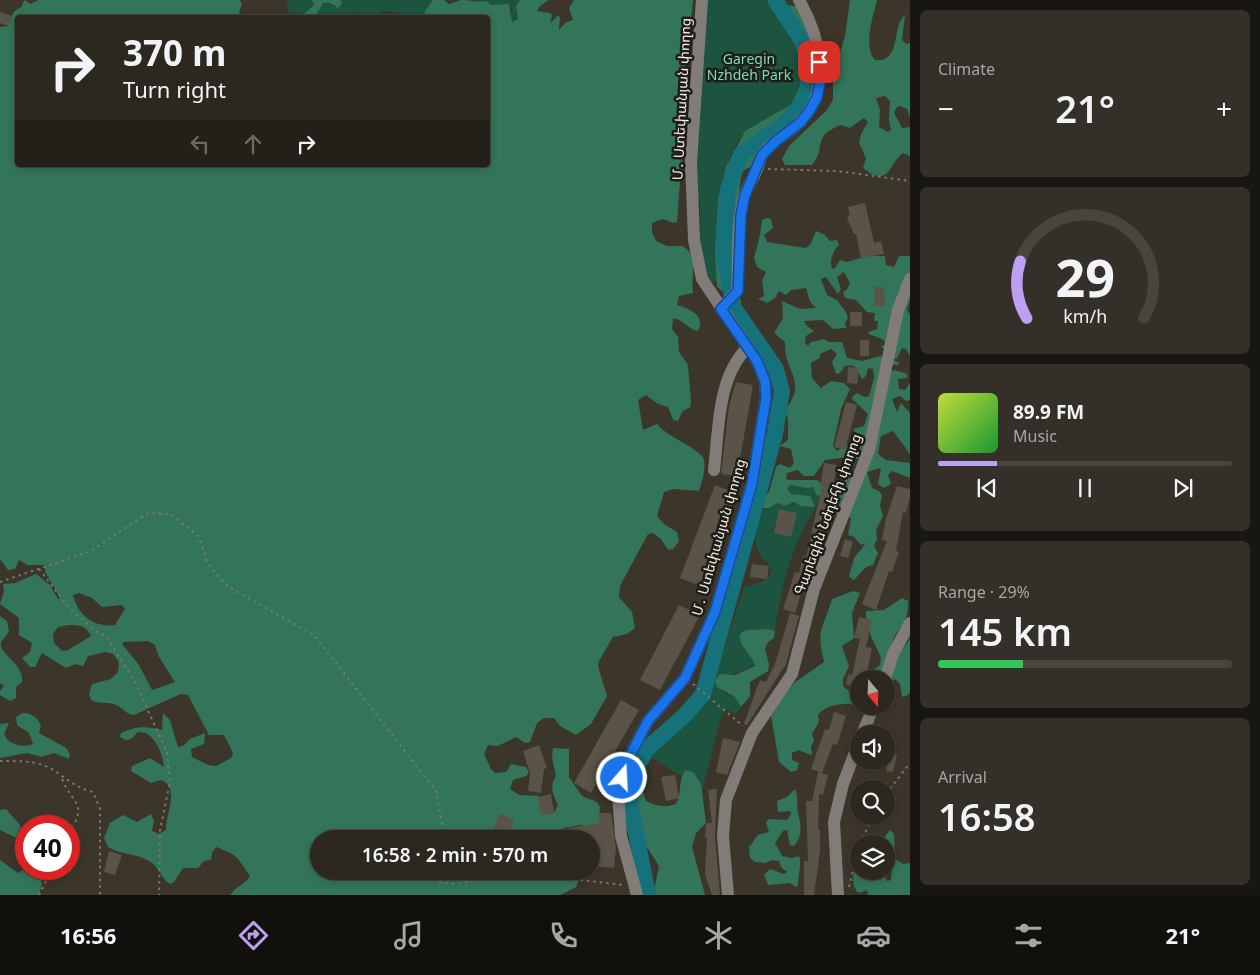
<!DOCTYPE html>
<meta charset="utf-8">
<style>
body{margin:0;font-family:"Noto Sans","Noto Sans Armenian",sans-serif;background:#343029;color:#f1f3f6;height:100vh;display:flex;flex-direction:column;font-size:19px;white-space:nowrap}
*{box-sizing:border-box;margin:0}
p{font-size:16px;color:#a6a6a5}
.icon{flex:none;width:28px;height:28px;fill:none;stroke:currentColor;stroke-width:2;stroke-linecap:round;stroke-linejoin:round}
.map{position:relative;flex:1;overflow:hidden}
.side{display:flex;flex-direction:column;gap:10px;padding:10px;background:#181612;width:350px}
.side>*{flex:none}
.guide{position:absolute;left:15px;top:15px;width:475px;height:152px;border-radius:5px;box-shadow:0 2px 8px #0003,0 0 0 1px #48443e;background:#2c2820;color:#f1f3f6;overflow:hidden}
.needle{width:32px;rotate:161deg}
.buttons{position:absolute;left:850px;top:670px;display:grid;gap:10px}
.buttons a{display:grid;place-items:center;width:45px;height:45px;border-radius:50%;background:#2c2820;box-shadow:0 2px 8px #0003,0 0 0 1px #48443e;font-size:25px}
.speed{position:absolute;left:15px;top:815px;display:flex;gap:10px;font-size:25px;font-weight:700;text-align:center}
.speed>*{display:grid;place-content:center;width:65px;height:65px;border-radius:50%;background:#2c2820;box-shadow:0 2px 8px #0003,0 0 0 1px #48443e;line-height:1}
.speed .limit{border:8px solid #d22;background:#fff;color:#111}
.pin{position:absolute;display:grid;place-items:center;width:42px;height:42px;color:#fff;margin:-21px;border-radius:10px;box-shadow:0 2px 8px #0006}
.me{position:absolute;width:55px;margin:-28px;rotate:19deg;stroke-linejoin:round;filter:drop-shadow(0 0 4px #0008)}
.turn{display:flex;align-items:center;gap:18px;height:105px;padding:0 25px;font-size:22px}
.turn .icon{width:65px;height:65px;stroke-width:2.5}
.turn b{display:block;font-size:35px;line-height:42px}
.lanes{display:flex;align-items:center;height:48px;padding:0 25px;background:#0003;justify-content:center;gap:25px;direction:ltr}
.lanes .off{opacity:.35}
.big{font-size:38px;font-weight:600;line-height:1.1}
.side .widget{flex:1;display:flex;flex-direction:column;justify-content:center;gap:8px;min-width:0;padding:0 18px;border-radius:8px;background:#343029}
.side .dial{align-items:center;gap:0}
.dial svg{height:130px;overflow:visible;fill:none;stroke:#48443e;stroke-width:7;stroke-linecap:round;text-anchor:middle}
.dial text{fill:#f1f3f6;stroke:none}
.song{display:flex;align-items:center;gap:15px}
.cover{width:60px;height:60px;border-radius:8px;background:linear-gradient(135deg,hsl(70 70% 55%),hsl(130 70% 35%))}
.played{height:5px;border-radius:2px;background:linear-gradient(90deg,#bca0f2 20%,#48443e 20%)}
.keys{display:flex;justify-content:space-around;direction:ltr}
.heat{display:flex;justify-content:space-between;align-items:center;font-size:28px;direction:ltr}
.charge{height:8px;border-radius:4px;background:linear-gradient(90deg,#34c759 29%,#48443e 0)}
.trip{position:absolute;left:310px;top:830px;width:290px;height:50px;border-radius:25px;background:#2c2820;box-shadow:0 2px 8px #0003,0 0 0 1px #48443e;font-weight:600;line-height:50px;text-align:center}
.dock{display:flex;height:80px;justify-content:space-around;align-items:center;background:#12100d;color:#a6a6a5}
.dock .icon{width:35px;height:35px}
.dock .on{color:#bca0f2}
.dock b{font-size:22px;color:#f1f3f6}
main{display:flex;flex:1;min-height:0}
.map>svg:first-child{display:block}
</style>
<main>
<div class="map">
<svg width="910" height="895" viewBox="0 0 910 895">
<rect width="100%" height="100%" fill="#3b352a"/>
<!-- green -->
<path fill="#1d543f" d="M290 0H312L315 5 304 14 289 13 286 5Z
M341 0H433L424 12 427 17H403L402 13 382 11 376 17H365L357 12 350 17 315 18 323 3H330L335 7Z
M474 0H520L516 6 518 19 512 22 510 19 512 10 509 4 491 5Z
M702 0H765C773 11 784 21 790 33 803 58 808 95 782 112 769 120 749 124 741 137 713 180 715 231 718 280L711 283C697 270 700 221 700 202L689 190Z
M791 485 806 488 813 487C814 489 818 495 818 496 819 506 810 516 806 524 789 556 779 596 775 631L768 629 742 648 753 659 755 665 728 676 722 692 735 697 741 707 736 715 727 709 721 717 702 792 701 784 685 770 681 776 651 757 703 694 724 650 744 587 762 582 770 576 771 566C750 552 753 529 764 509L774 506 777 503 789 505 795 502 801 506H815C807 489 804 499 791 494L787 488Z"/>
<!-- forest -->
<path fill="#32755a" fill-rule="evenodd" d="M24 0 31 4 38 0H239L242 3 238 17 18 18V165H488V18L448 17 444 15 441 17H427L424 12 433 0H444L449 4C453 3 457 1 461 0 471 0 477 3 486 1L491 5 509 4 512 22 518 19 516 6 520 0H549L540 6 537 11 550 13 552 15 550 24 558 15 560 17 559 30 565 23 573 20 569 8 574 0H693L685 72 680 97 682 156 677 222 673 223 663 219 652 223V232L656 241 667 246H683C700 257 690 276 693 293L679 296 677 305C690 309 706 315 698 331 687 329 683 319 673 318L672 329 678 337 679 352 688 365 691 402 690 407 682 412 678 421 673 420 668 407 658 404 646 395 638 400 643 430 657 424C670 439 690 443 703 457 707 467 702 481 699 491L673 489 664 492 657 516 664 524 677 532 679 541 673 549 668 550 661 539 653 533 648 534 620 586 619 597 632 612 635 628 627 634 613 637 599 661 598 666 607 696 591 724 576 735 560 726 554 718H544L537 723 530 742 525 743 516 737 498 746 488 745 484 754 491 769 495 773 506 772 511 764 526 767 529 772 526 776 513 780 510 789 519 795 539 796 545 811 549 814 554 813 558 805C553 794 549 787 556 776L552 757 553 748 569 749V777L582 796 597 802 600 807 599 817 602 831 580 825 561 829 555 839H319V871H560L580 877 576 887 561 895H230C235 887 246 884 250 876 236 856 239 856 216 847L212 853 211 860 204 861 198 868H183L174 882 170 884C161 879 159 866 149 861 136 853 120 855 108 847L104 838 110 823 123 815 137 822 151 814 154 821 152 831 159 834 166 830C165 816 181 787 161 780L151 783 131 771 132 766 150 758 164 767C162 753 158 741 146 733L138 732 131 739 126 740 120 737 121 733C136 726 146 726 162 730L163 713 170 720 178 747 183 746 190 739 205 733 204 744 191 749 192 757 208 765 216 766 231 758 233 753 224 735H209L188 695 181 694 134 715C125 714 124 708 116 705 108 701 99 705 91 700L89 694 92 684 111 679 118 672 119 662 113 654 106 652 88 656 83 666 75 664 66 668 42 653 35 667H30L22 658 30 652 32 643 19 635V618L0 604 4 591 3 584 15 583 36 574 50 585 58 599 60 598 45 572V565H27L19 560 15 569 8 570 0 559V27L8 26C13 16 11 11 22 7ZM79 593 92 598 102 607 122 605 125 609 115 625C94 628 78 615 73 595ZM69 625C80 625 86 626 91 636L68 650 62 651 54 643 53 634 58 627ZM148 641 155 645 159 657 175 682 152 690 139 665 122 644 124 642Z
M312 0H341L342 4 338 8 330 3H323L315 17H305L304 14 314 5Z
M850 0H877C873 15 863 48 875 60 902 63 891 26 905 15L902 40 906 44 910 43V117L907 109 900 106 897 107 894 113 902 128 910 127V156L903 153C888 164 890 189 863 168L866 158 859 143 861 134 868 122 864 118 850 128 841 125C811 136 827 147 812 165H785L782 159 789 146 826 111 833 100V75L845 36ZM885 96 890 101 889 120 891 130 888 132 879 127 880 110 876 98Z
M789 5 799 7 814 33 815 89 799 115 777 134 753 166 742 171 735 219 732 283 722 291 717 287 715 250 718 200 726 167 745 131 792 104 800 86 799 57 786 18Z
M767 218 771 219 773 228 764 235 767 242 805 248 810 245 816 231 825 235 830 241 837 240 839 245C833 250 828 263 833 269L835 268 840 260 847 262 867 256H885L886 265 894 267 899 256H910V300L907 309 910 315V356L906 349 902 348 897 358 893 360 900 363 898 365 889 364 885 350 881 346 885 345 884 340 869 334 868 332 877 329 878 321H874L875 313 867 312 856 300 845 298 843 292 847 289 850 283 844 272 837 277 841 289 838 294 826 277 821 279 827 295 837 300 846 312 848 318 845 323 846 328 833 329 823 320 804 321 806 325 814 331 806 336 805 343 808 346 811 342 824 339 828 342H842L847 358 862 361 881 356 889 372 895 370 907 374V378L898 379 899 389 905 390 910 383V400L906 401 900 396 892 399 897 412 901 403 910 413V454L893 431 881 436 878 454 886 460 910 463V478L892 471 888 475 891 484 884 488 878 484 881 468 867 472 872 488 880 492 882 496 880 505 883 516 876 530 877 539 874 546 878 553 873 565 866 567 854 580 849 577 854 558 866 543 861 545 854 537 848 535 851 518 828 511V507L833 504 836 492 817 496 813 487 806 488 791 485 787 488 791 494 810 496 815 507 801 506 794 502 785 506 778 503 769 508H763V498L769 492 776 467 780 464 790 468 794 463 791 449 780 446 788 440V419L785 410C809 380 783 372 785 342L774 333 783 318 782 301 800 309 816 308 810 302 806 288 791 290 786 295 779 291 775 298 767 303 758 299 764 296 762 281 766 272 757 267 754 258 760 235 762 220ZM831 349 837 354 832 362 836 374 840 373 845 366C859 364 856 370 862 379L866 376 868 368 873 369 874 378 869 396 864 397 857 393 851 398 868 414 864 426 853 429 861 441 860 450 849 444 837 451 833 446 841 409 850 389 844 383 831 381 821 388 812 378 811 363 820 358V354ZM841 458 860 459 853 478 845 472 839 476 845 479V486C834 485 826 488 817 480H788L786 478 787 473 798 470 804 476H814L825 460Z
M853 591 860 593 852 613 854 638 842 646 849 666 843 679V686L849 691 859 690V706C845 702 827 704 818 715L819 722 812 734 814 741 811 747 812 755 798 750 792 753V760L799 763 797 770 791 772 779 762 770 710 794 683 824 662C816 629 823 629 832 599Z
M902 598 908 601C910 630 887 631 893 654L900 653 910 639V692L908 695 902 697 900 684 895 679 886 687V679H869L874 669 880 665 881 658C875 643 865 628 866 611L884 610Z
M0 616 7 621 9 632 1 642V647C8 660 24 666 22 682L16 687V698L10 701 0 695V691L4 686 0 683Z
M768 629 775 631 774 638 768 642 765 649 769 664 768 671 750 682V696L741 707 735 697 717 687 715 680 720 674 735 675 755 666C751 652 739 649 740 634L746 630Z
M22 713C31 713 36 716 41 725L39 733 66 748 70 754 69 759 54 753 42 757 27 753 0 758V724L9 723 4 734C8 745 23 748 33 744L29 733 17 725 16 717Z
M685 770 693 772 701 784 706 823 696 833 692 847 705 895H653L659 866 636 830 627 787 639 780 646 801C656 806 665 808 676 804 682 793 678 781 685 770Z
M795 789C799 798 796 804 798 813 801 826 803 835 794 846L790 845 787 830 783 831 775 843 782 856 792 858 799 856C802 864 798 876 798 885L796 887 790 883 768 885 764 875 770 869 784 874 787 872 781 867 779 861 772 860 766 863 755 862 750 858 749 847 758 835 769 832 766 822 769 819 787 820 791 814 790 811 778 812 777 801 787 797Z
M6 809 20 825 22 835 19 839 0 830V810Z
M890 830 894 834 895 859 903 864 910 863V895H868L867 890 859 893C849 886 854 865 859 856V871H883L887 881 891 880 892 869 886 859V844H884V838Z
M0 860 18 873 26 868 35 869 42 883 39 895H0Z"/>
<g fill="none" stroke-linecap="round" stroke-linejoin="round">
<!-- river -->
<path stroke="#15727b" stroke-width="16" d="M648 895 629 797 635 770 647 749 686 714 703 694 775 434 782 391 776 369 734 308 723 249 728 189 741 154 786 123 805 100 810 73 805 45 775 0"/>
</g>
<!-- building -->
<path fill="#5a5448" d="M0 12 12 16 9 26 0 23Z
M865 203 874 243 881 241 884 254 861 258 856 234H854L847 218 850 214 848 207Z
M874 287H884L885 306H874Z
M850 312H862V326H850Z
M860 340H869V356H860Z
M848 367 859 368 857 384 847 383Z
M736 382 753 385 737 476 721 474 729 406Z
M846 402 857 405 845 450 834 447Z
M824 463 837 465 831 498 816 559H814L811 572 808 571 795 613 783 609 795 572 799 573 803 556 806 557 822 486H820Z
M715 485 736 493 701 586 680 578Z
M897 486 910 489V497L906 513 903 512 896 551 899 552 892 572 889 571 876 610 862 604 887 541 882 540 886 519Z
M779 509 797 513 791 537 774 533Z
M845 539 853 542 848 558 840 556Z
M752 564 769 566 767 579 750 577Z
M679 605 700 615 660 690 640 680Z
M790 613 799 616 785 667H784L747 725 744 724 756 690 760 680 766 682 775 664Z
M859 617 872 620 866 647 872 648 866 679H859V687L846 685 848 674 852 675 860 639 854 638Z
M621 700 639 710 591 793 574 783Z
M834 712 846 716 837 745 833 744 822 773 811 769 825 729 829 730Z
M723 738 740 742 727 775 716 772Z
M539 745 547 768 544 769 541 793 528 791 530 773 523 751Z
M890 753 897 755 893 772 886 771Z
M818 772 828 775 823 795 819 794 818 830H820V851L814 895H804V861H808L806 801H812Z
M675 775 679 798 666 801 661 777Z
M717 789 715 837 720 895H712L705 874 707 838H705L706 823H712L708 790Z
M551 794 554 813 541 815 538 797Z
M500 813 514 820 506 839H489Z
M599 813H611L616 848 614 868 593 866 596 839H571L569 828 599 823Z
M109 851 122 855 115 875 104 872Z"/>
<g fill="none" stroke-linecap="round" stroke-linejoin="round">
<!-- path -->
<path stroke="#7c766d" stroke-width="2" stroke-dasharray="2.5 4" stroke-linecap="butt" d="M768 169 837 171 910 181
M39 569 70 609 97 632 107 637 136 684 167 752 170 782 160 830 159 895
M0 582 91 551 148 513 171 514 199 537 208 564 227 586 314 635 436 791 444 834 442 839
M693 684 743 726
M0 761C19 761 38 760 55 771 68 780 77 788 93 792L100 809V895
M62 779C74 807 88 802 69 833
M886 794 910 763
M860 844 873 816
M435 871 437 882 455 884 522 873 624 885
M849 887 859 846
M39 895 52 869"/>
<!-- minor -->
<path stroke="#827c79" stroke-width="12" d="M721 309 737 291C739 260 736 227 744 197 747 187 753 179 757 169 759 165 760 159 762 155 772 140 791 133 802 120 833 86 819 35 799 0
M714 470C719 429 717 377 748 347
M885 679 893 654 910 623
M862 734 874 706
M637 895 621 836 618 793 626 763 648 721 685 678 715 612 752 484 766 398 765 381 757 361 702 279 694 240 691 162 702 0
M728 895 723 836 726 800 752 733 792 674 814 589 869 450 898 310 910 279
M838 895 834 822 843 784 859 742"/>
</g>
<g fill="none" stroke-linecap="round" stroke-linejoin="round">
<defs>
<path id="route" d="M622 778 626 763 648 721 685 678 715 612 752 484 766 398 765 381 757 361 721 309 738 291 741 215 745 195 762 155 775 142 801 122 810 110 817 97 820 83 819 62"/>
</defs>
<!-- route casing -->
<use href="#route" stroke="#114b97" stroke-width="12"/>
<!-- route -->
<use href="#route" stroke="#1a73e8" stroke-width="9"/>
</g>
<g text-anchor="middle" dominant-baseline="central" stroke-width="5" stroke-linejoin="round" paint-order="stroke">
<!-- park labels -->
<g font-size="14" fill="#7bddb4" stroke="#1f1d18">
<text x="749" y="58">Garegin<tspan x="749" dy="16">Nzhdeh Park</tspan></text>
</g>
<!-- street labels -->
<g font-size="14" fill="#f3efe8" stroke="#1f1d18">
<text transform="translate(681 99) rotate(-87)">Մ․ Ստեփանյան փողոց</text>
<text transform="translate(827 514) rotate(-70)">Գարեգին Նժդեհի փողոց</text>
<text transform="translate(718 537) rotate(-74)">Մ․ Ստեփանյան փողոց</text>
</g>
</g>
</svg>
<div class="buttons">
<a><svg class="needle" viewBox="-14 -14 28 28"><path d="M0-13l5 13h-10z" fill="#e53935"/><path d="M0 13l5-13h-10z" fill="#a6a6a5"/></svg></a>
<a><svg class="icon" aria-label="sound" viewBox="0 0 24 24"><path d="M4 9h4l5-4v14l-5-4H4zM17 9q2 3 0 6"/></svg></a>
<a><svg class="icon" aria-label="search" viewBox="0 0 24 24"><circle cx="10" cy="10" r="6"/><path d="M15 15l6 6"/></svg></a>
<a><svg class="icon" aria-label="layers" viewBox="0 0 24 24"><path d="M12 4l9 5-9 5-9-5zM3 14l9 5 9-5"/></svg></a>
</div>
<div class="speed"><div class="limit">40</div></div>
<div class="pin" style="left:819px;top:62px;background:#d93025"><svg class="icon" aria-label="arrive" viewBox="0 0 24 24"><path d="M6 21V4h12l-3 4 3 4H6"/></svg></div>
<svg class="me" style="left:622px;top:778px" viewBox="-20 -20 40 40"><circle r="17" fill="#1a73e8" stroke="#fff" stroke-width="3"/><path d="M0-11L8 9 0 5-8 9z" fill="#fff"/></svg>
<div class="trip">16:58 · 2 min · 570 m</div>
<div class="guide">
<div class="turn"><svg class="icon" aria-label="right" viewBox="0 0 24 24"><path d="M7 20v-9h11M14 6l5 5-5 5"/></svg><div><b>370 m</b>Turn right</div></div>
<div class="lanes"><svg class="icon off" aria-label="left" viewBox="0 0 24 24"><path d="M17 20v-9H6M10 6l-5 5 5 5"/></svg><svg class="icon off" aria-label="ahead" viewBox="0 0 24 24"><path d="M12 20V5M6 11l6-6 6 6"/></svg><svg class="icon" aria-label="right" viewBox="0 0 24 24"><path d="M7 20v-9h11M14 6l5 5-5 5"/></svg></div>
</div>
</div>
<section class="side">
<div class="widget"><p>Climate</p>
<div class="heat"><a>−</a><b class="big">21°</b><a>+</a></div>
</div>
<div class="widget dial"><svg viewBox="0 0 100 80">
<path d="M14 69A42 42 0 1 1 86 69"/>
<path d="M14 69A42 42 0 0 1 10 34" stroke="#bca0f2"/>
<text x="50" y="56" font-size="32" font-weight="700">29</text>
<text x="50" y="72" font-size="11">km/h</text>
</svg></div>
<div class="widget">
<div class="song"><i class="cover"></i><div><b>89.9 FM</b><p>Music</p></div></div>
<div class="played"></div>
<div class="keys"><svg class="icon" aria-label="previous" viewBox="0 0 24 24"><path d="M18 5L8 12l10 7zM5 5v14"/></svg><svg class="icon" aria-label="pause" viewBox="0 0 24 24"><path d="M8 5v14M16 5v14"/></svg><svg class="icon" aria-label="next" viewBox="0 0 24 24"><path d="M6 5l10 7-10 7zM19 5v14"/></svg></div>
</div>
<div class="widget"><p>Range · 29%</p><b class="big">145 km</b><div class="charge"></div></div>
<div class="widget"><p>Arrival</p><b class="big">16:58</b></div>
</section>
</main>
<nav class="dock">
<b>16:56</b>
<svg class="icon on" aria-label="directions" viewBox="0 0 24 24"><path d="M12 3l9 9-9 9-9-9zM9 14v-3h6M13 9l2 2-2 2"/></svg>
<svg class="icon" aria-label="music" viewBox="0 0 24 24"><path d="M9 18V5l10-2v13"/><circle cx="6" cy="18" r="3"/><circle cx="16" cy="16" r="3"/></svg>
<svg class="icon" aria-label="phone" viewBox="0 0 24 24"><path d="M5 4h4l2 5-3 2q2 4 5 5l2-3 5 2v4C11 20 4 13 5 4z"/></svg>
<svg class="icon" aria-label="climate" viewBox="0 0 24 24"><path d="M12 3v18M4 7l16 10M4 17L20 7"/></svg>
<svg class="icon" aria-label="car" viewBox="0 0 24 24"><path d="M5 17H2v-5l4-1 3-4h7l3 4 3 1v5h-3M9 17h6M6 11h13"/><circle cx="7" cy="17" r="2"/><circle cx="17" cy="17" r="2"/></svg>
<svg class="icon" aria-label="filters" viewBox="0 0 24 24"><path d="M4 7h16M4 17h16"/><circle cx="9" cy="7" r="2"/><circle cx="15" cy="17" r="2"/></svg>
<b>21°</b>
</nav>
